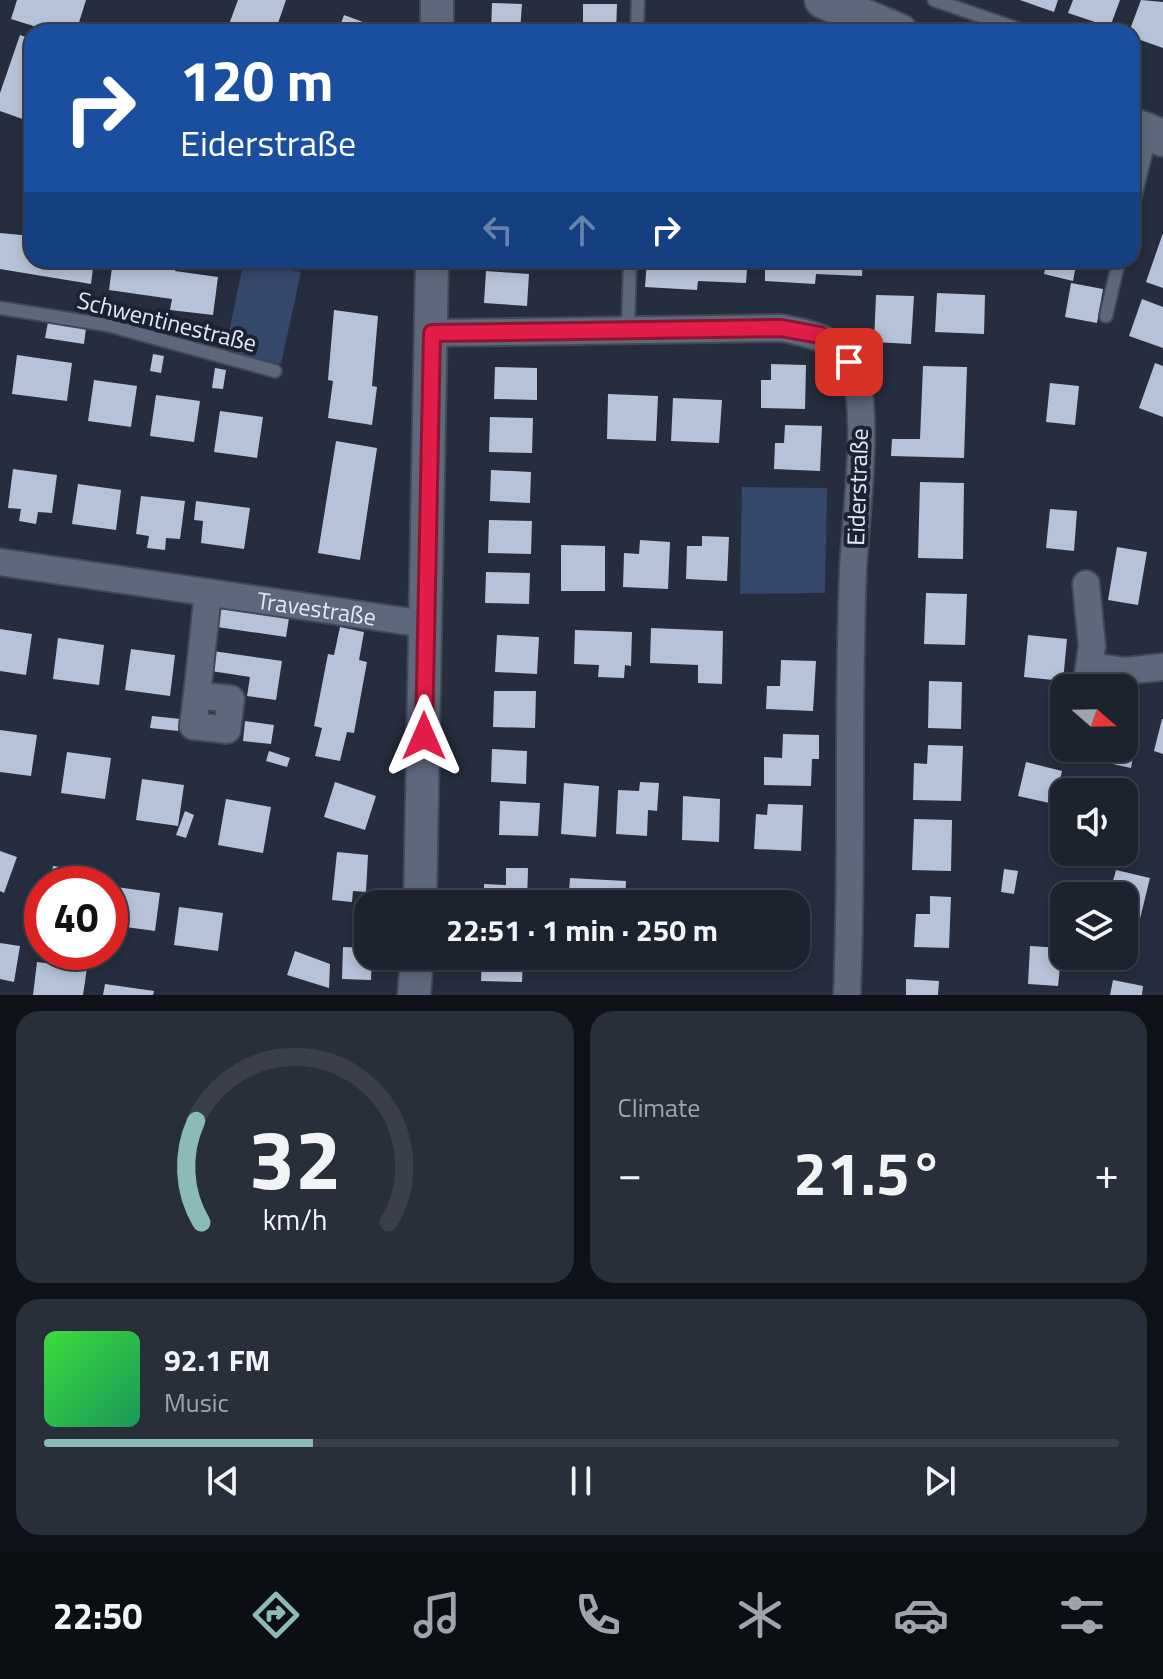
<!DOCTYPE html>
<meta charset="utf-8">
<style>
body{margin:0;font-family:"Titillium Web",sans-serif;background:#292f3a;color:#f1f3f6;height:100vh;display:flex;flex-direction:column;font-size:30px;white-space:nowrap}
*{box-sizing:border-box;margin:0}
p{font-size:26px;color:#a0a4aa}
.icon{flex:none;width:44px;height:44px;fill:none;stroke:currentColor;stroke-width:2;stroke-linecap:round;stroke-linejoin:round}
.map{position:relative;height:995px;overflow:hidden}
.panel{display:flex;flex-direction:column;gap:16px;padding:16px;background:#0f1319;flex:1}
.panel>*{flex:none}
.hud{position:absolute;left:24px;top:24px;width:1116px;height:244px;border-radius:24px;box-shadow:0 4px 12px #0003,0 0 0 2px #3a3f4a;background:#1a4fa0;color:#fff;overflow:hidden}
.needle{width:52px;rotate:110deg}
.buttons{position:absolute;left:1050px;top:674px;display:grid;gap:16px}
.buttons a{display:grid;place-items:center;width:88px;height:88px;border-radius:16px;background:#1c222e;box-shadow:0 4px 12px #0003,0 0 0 2px #3a3f4a;font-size:40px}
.speed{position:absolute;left:24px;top:866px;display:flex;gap:16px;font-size:40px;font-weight:700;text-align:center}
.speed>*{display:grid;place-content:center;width:104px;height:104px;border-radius:50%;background:#1c222e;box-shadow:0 4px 12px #0003,0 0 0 2px #3a3f4a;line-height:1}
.speed .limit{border:12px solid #d22;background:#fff;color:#111}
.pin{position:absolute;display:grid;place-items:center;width:68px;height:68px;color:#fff;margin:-34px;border-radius:16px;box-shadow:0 4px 12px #0006}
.me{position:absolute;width:88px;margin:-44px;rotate:0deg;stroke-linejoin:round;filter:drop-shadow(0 0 6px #0008)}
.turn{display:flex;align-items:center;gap:28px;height:168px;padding:0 24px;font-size:36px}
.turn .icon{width:104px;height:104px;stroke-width:2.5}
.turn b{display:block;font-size:56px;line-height:68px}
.lanes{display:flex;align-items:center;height:76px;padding:0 24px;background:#0003;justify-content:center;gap:40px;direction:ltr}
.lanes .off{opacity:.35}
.big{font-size:60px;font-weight:700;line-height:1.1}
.panel .tile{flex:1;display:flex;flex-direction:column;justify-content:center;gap:12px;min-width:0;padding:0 28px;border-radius:24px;background:#292f3a}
.panel .dial{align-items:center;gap:0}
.dial svg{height:208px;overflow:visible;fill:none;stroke:#3a3f4a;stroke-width:7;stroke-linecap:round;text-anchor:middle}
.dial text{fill:#f1f3f6;stroke:none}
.song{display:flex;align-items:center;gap:24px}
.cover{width:96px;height:96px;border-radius:12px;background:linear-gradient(135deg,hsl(120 70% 55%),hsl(150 70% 35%))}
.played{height:8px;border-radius:4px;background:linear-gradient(90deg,#8bbbb9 25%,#3a3f4a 25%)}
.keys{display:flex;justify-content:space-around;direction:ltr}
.heat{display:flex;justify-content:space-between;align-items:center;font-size:44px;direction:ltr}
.panel .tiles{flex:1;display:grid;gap:16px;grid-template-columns:1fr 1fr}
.tile:last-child{grid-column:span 2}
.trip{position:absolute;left:354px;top:890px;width:456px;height:80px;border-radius:24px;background:#1c222e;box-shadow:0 4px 12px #0003,0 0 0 2px #3a3f4a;font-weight:700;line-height:80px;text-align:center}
.dock{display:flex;height:128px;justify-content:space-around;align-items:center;background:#0b0e12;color:#a0a4aa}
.dock .icon{width:56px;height:56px}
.dock .current{color:#8bbbb9}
.dock b{font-size:36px;color:#f1f3f6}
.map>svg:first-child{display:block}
</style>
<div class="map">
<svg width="1163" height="995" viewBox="0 0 1163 995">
<rect width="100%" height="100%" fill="#252d3e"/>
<!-- green -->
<path fill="#35476a" d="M244 260 301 272 281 364 225 351Z
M742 487 827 488 825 593 740 594Z"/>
<!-- building -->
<path fill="#b6c2d7" d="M17 0H86L76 32H53L11 19Z
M238 0H286L275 32H242L228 27Z
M1020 0H1058L1054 12Z
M1073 0H1120L1110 27 1068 13Z
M1141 0 1163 2V48L1132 37 1129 32Z
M492 3 522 4 520 32H491Z
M583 4H617L616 32H583Z
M344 15 390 32H338Z
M20 35 32 39 31 122 0 111V93Z
M0 233 32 236V260H94L91 284 0 269Z
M1163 233V288L1146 282Z
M113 260H177L175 271 218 277 213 315 170 310 172 299 109 290Z
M647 260H863L862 276 816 274 815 284 765 281V269H747L746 283 698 281 697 290 645 287Z
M1047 260H1077L1073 281 1044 274Z
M486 271 529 274 527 306 484 303Z
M1071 283 1103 289 1097 323 1065 317Z
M937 293 985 295 984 334 935 332Z
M876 295 914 296 911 344 874 342Z
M1142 299 1163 307V348L1129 336Z
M334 310 378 316 372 386 377 387 372 425 328 418 333 381 328 380Z
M48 322 86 328 84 344 45 338Z
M153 354 164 356 161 373 150 371Z
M17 355 72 363 67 401 12 394Z
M1155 363 1163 366V417L1139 408Z
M771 364 806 365 805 409 761 408V380H771Z
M923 366 967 367 964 458 891 456 892 439H920Z
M495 367 537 368V400L494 399Z
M215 368 226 370 223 389 212 388Z
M94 380 137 386 131 427 88 421Z
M1050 383 1079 386 1075 425 1046 422Z
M608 394 658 396 656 441 607 439Z
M156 395 200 401 194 442 150 436Z
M673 398 722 400 719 443 671 441Z
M220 411 263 417 257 458 214 452Z
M490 417 533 418 532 453 489 452Z
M785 425 822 426 820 471 774 469 775 443H784Z
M336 441 377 448 360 560 318 553Z
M13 469 57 475 52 513 38 512 36 524 19 521 21 509 8 508Z
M491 470 531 472 530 503 490 501Z
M920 482 964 483 963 559 918 558Z
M78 484 121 490 116 530 72 524Z
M141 496 185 501 180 539 166 538 165 550 147 548 149 536 136 534Z
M196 501 250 508 244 549 201 543 203 521 194 520Z
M1050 509 1077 511 1074 551 1046 548Z
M489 520 532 521 531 554 488 553Z
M702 536 729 537 727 581 686 579 687 546H702Z
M640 540 670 542 668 589 623 587 624 553 639 554Z
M561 545 605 546V591H561Z
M1117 547 1147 552 1138 605 1108 600Z
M486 572 530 573 529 604 485 603Z
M926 593 967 594 965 645 924 644Z
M220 609 289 618 286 637 217 627Z
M340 627 364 632 359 660 367 662 354 733 347 732 340 761 315 756 322 728 314 726 328 654 334 655Z
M651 628 723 631 722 684 698 683V665L650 663Z
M0 629 32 634 26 675 0 671Z
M575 630 632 632 631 666 625 665 624 678 598 677 599 665 574 664Z
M497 635 539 637 537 674 495 672Z
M1028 635 1067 639 1063 681 1024 677Z
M58 638 104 645 99 685 53 679Z
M131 649 175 655 170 696 125 690Z
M213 651 282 661 276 700 247 696 250 677 211 671Z
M781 660 816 661 813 711 766 709 767 686H780Z
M929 681 962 682 961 729 928 728Z
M494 691H536L535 728 493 727Z
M152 716 180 719 178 731 150 728Z
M1162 719H1163V754L1154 751Z
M245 721 274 725 271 744 243 741Z
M1124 721 1139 724 1131 768 1099 761 1102 748H1124Z
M0 730 37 735 31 776 0 772Z
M783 734 819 735V759H812L811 786 764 785V757L782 758Z
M928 745 963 746 961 801 913 800 914 763 927 764Z
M492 749 527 751 526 784 491 782Z
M269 751 290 758 287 767 266 761Z
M67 752 111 758 105 799 61 793Z
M1026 762 1062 771 1054 804 1018 796Z
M142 779 184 785 178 826 136 820Z
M335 782 376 796 365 830 324 817Z
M640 782 659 783 657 811 648 810 647 836 616 834 618 790 639 791Z
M564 783 599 786 596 837 561 834Z
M683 796 720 799 719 842 682 840Z
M226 799 271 807 263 853 218 845Z
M500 801 540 803 538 836 499 835Z
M768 804 803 805 801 851 754 849 756 814 767 815Z
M185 811 194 815 186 838 176 835Z
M914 819 952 820 951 871 912 870Z
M0 851 17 857 4 893 0 891Z
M337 852 368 855 366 892 353 891 352 902 332 900Z
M53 866 97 872 96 884H51Z
M506 868H528L527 904H484V884L506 885Z
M1004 869 1018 871 1014 894 1001 892Z
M1116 870 1150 878 1137 931 1124 927V896H1109Z
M570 878 626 881 625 904H568Z
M116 887 160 893 155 931 111 925Z
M659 894 717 895 716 904H658Z
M930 896 951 897 949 948 914 947 916 914H930Z
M179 907 223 913 218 951 174 945Z
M0 943 20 946 14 982 0 979Z
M1030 946 1062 948 1058 986 1028 984Z
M343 947 368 948V956H372L371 980 342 979Z
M295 951 330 964 329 988 287 975Z
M482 956H523L522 982 481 981Z
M37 962 87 968 83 995H33Z
M906 979 939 981 938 995H906Z
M1113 980 1143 986 1142 995H1110Z
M105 984 154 991 153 995H103Z"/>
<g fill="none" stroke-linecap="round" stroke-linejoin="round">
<defs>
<path id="service" d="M934 0 1027 32
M637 32 638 0
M1132 209 1150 136
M0 308 107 325 275 371
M1106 316 1119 260
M628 329 630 260"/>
<g id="minor">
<path d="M432 333 781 328C812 334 841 339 854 372 870 412 855 524 853 571 847 712 853 854 847 995"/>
<path id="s1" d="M0 562 425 624"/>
<path d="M1086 584 1092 646 1086 688"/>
<path d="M1091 666 1125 671 1163 667"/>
<path d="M197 695 193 726 227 730 231 699 197 695 208 593"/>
</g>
<path id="tertiary" d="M437 32V0
M420 904 432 260
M414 995 417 956"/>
<path id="secondary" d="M823 0 899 32
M1132 126 1163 138"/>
</defs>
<!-- service casing -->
<use href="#service" stroke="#414856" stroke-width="16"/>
<!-- minor casing -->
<use href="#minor" stroke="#414856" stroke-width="30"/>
<!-- tertiary casing -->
<use href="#tertiary" stroke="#414856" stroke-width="36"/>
<!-- secondary casing -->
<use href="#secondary" stroke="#414856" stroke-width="40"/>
<!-- service -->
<use href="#service" stroke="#5e687c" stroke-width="12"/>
<!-- minor -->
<use href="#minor" stroke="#5e687c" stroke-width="26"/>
<!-- tertiary -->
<use href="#tertiary" stroke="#5e687c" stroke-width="32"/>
<!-- secondary -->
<use href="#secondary" stroke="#5e687c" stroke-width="36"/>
</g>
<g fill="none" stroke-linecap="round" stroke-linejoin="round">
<defs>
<path id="route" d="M424 736 432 333 781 328 820 335 849 362"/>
</defs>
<!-- route casing -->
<use href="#route" stroke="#92132f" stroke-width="20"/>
<!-- route -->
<use href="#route" stroke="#e11d48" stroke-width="14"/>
</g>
<g text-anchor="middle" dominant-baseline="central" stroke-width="8" stroke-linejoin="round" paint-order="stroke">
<!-- street labels -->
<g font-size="24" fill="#e4e9f5" stroke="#1b2333">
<text transform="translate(167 321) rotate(14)">Schwentinestraße</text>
<text transform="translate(857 487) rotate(-88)">Eiderstraße</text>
<text stroke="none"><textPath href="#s1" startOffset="320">Travestraße</textPath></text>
</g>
</g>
</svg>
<div class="buttons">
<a><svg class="needle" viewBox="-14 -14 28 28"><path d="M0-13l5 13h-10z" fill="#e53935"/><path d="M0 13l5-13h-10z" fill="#a0a4aa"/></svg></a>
<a><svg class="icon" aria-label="sound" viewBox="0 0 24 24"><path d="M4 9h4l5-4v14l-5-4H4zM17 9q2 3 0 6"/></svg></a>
<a><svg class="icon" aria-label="layers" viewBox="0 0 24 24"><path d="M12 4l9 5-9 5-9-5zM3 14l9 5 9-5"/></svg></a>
</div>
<div class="speed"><div class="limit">40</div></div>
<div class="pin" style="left:849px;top:362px;background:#d93025"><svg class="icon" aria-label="arrive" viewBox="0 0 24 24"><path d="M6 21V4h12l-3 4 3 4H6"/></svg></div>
<svg class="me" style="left:424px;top:736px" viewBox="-20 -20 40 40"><path d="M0-17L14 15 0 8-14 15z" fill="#e11d48" stroke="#fff" stroke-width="4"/></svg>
<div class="trip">22:51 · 1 min · 250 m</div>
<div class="hud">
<div class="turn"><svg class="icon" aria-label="right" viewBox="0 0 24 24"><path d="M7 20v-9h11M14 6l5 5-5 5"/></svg><div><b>120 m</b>Eiderstraße</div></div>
<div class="lanes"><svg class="icon off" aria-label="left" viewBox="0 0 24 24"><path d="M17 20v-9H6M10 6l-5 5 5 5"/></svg><svg class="icon off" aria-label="ahead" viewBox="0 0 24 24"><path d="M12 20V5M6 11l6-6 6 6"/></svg><svg class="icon" aria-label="right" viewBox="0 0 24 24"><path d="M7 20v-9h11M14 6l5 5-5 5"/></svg></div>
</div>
</div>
<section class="panel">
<div class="tiles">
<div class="tile dial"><svg viewBox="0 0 100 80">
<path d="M14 69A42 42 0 1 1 86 69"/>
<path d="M14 69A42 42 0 0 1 12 30" stroke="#8bbbb9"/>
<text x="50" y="56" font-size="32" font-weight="700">32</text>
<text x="50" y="72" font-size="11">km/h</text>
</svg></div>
<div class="tile"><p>Climate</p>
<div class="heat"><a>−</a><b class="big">21.5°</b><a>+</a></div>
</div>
<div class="tile">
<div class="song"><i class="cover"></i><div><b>92.1 FM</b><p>Music</p></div></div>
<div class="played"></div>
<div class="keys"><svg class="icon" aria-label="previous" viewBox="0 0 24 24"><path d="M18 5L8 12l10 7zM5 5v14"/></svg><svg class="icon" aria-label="pause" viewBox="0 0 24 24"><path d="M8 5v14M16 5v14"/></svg><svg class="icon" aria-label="next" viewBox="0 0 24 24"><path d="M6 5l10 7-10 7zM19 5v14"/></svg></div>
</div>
</div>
</section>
<nav class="dock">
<b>22:50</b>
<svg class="icon current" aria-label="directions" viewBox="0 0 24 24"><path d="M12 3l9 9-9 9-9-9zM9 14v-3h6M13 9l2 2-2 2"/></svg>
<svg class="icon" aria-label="music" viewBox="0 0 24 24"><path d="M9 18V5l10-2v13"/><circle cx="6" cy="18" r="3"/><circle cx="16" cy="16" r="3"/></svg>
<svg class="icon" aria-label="phone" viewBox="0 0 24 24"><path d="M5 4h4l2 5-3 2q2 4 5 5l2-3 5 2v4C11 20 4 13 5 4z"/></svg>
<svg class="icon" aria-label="climate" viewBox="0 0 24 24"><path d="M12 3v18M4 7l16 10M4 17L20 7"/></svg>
<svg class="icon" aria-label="car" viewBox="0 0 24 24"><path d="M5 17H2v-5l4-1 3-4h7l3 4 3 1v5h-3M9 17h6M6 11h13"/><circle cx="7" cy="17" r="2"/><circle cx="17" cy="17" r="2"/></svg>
<svg class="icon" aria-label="filters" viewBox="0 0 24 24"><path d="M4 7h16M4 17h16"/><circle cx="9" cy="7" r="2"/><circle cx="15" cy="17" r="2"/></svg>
</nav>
